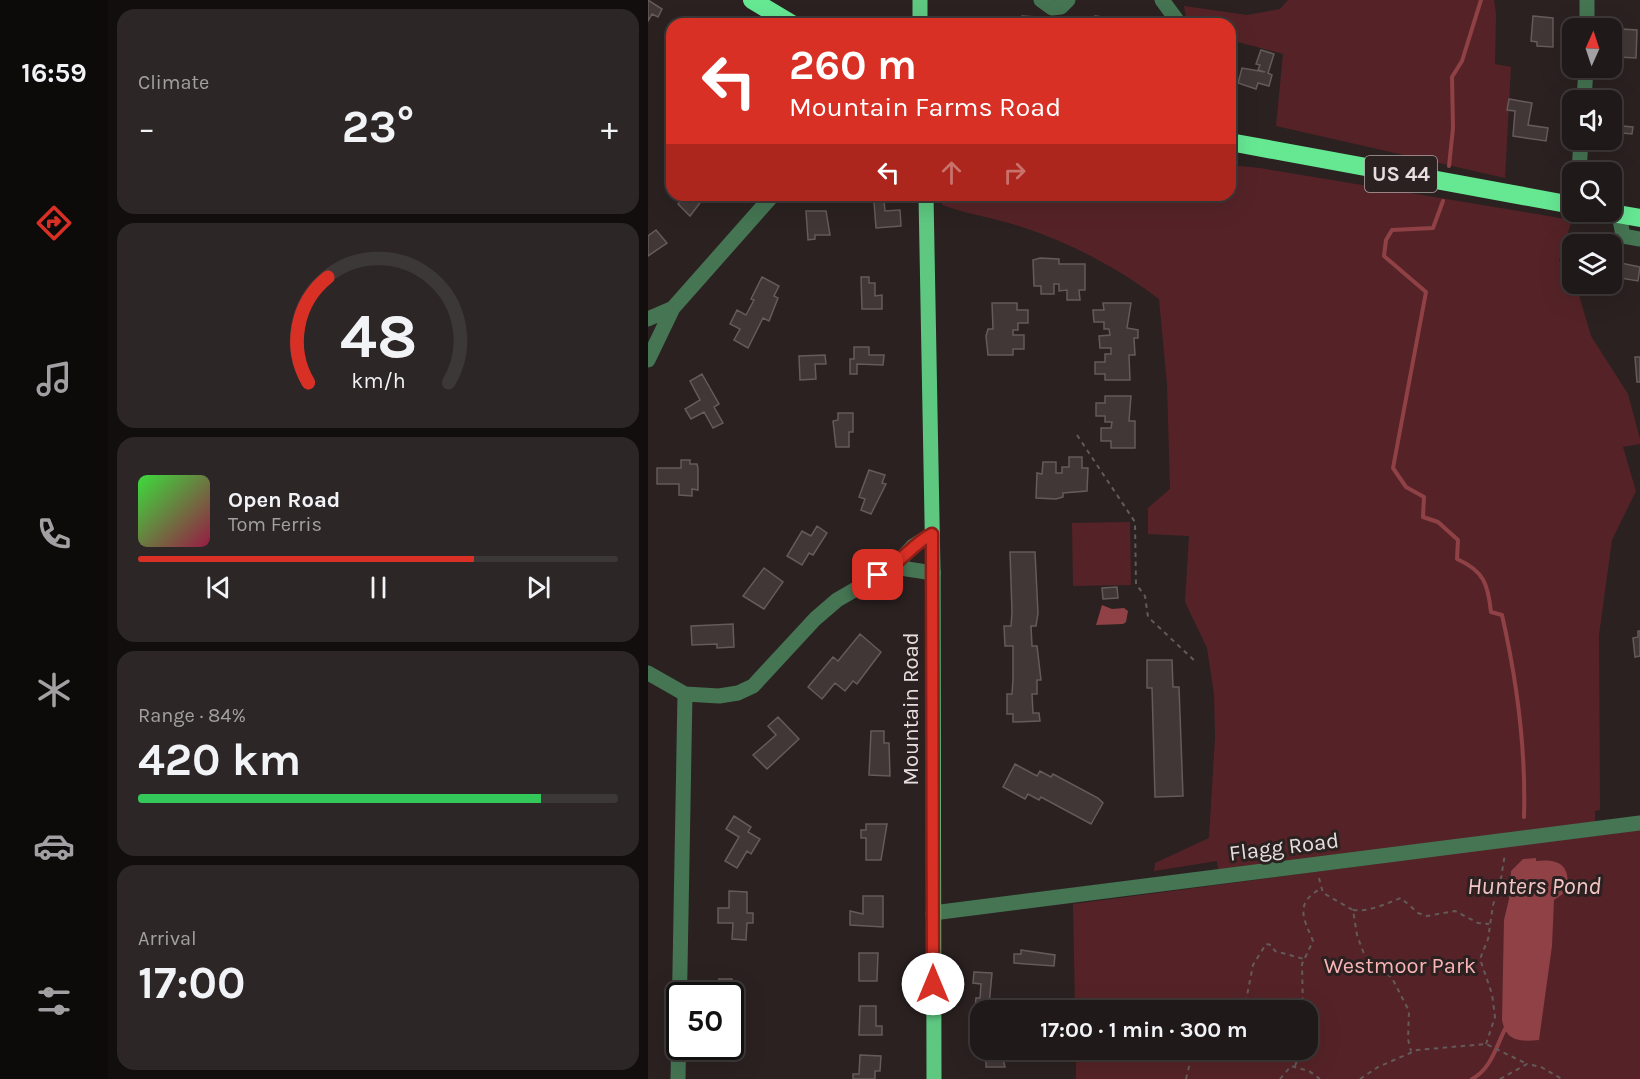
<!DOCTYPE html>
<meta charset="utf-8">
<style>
body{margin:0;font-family:Karla,sans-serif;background:#2d2626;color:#f1f3f6;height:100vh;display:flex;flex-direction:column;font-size:22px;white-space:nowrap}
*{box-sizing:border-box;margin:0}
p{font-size:20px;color:#a2a0a2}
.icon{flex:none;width:33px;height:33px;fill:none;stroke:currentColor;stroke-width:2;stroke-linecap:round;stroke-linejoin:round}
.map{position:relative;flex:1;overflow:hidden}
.details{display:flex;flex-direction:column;gap:9px;padding:9px;background:#120e0e;width:540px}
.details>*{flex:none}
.top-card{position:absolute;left:18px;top:18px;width:570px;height:183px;border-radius:18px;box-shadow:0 6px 24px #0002,0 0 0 2px #3d3838;background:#d93025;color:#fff;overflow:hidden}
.needle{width:39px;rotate:3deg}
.controls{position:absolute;left:914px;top:18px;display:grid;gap:12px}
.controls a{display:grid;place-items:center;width:60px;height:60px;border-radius:12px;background:#201919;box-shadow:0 6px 24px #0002,0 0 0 2px #3d3838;font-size:30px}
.speed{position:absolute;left:18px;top:982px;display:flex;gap:12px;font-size:30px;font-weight:700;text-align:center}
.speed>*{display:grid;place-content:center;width:78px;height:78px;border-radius:50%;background:#201919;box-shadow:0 6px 24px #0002,0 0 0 2px #3d3838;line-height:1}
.speed .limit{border:3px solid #111;border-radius:9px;background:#fff;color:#111}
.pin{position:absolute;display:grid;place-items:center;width:51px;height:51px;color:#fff;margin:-26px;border-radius:12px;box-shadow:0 3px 9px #0006}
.me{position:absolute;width:66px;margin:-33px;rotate:0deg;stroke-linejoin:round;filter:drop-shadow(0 0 4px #0008)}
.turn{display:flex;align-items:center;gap:21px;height:126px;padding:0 24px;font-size:27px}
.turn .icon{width:78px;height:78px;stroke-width:2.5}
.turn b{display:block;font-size:42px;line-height:51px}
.lanes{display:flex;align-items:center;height:57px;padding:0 24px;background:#0003;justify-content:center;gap:30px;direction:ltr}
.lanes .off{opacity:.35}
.big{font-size:45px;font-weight:700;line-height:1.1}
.details .card{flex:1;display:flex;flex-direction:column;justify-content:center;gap:9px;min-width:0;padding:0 21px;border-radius:18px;background:#2d2626}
.details .dial{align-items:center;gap:0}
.dial svg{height:156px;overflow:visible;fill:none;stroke:#3d3838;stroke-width:7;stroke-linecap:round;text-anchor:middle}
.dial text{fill:#f1f3f6;stroke:none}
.song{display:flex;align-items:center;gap:18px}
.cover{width:72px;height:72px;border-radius:9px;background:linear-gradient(135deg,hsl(120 70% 55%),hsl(340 70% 35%))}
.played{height:6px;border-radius:3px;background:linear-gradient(90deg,#d93025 70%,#3d3838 70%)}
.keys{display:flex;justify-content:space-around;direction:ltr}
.heat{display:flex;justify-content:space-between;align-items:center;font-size:33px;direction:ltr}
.charge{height:9px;border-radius:4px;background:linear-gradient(90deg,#34c759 84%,#3d3838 0)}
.trip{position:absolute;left:322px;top:1000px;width:348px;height:60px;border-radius:18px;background:#201919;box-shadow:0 6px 24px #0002,0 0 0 2px #3d3838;font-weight:700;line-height:60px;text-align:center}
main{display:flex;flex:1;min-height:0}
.dock{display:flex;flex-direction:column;width:108px;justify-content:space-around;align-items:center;background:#0d0a0a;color:#a2a0a2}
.dock .icon{width:42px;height:42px}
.dock .active{color:#d93025}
.dock b{font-size:27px;color:#f1f3f6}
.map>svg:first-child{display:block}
</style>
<main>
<nav class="dock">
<b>16:59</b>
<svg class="icon active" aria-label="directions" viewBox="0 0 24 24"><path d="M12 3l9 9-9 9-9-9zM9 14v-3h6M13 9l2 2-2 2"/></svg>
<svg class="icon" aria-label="music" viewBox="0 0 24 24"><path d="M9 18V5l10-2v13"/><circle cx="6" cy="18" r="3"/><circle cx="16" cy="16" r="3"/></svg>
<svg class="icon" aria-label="phone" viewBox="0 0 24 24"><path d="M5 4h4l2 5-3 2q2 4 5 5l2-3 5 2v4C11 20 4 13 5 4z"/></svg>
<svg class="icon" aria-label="climate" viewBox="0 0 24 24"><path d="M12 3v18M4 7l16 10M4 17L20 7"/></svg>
<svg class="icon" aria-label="car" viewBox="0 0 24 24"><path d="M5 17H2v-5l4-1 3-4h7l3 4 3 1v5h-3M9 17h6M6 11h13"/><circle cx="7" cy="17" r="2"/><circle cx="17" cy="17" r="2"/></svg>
<svg class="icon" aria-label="filters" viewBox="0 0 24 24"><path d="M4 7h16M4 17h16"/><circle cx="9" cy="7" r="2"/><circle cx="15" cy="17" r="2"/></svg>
</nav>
<section class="details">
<div class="card"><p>Climate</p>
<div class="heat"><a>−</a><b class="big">23°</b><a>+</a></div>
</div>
<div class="card dial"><svg viewBox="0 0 100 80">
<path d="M14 69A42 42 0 1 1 86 69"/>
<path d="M14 69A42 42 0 0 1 24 15" stroke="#d93025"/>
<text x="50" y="56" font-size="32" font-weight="700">48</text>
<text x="50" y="72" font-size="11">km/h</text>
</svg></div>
<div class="card">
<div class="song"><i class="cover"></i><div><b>Open Road</b><p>Tom Ferris</p></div></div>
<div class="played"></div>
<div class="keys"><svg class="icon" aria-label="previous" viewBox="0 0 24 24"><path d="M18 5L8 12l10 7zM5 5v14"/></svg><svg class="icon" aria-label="pause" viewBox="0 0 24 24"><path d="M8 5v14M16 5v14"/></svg><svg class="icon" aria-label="next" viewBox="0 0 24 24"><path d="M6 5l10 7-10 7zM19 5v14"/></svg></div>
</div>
<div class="card"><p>Range · 84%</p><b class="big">420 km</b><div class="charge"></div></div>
<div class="card"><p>Arrival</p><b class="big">17:00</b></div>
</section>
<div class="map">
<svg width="992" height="1079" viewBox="0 0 992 1079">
<rect width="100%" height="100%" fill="#2b2121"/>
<!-- green -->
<path fill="#552327" d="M640 0H846L848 14 847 64 863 67 857 178 628 126 635 54 582 40V24H539L536 6 599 15 632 9Z
M582 165 612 168 924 220 911 260 931 295 943 336 980 394 992 439V444L975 447 988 491 964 540 951 635 952 810 947 811V822L570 870 569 861 506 871 507 863 561 838 567 737 566 694 559 648 537 602 541 536 500 534V508L522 489 519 384 511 299C470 268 421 242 371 226 346 218 319 214 294 205L293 195H582Z
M482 522 483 585 425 586 424 523Z
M992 829V1079H428V1050H660V1011H427L425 904Z"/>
<!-- water -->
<path fill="#8f4146" d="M454 605 464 609 476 608 480 611 478 622 475 624 448 625Z
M888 858V861C912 858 923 866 919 891L906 900 904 946 891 1040C871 1042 858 1041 854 1020L856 920 861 899 863 871 875 859Z"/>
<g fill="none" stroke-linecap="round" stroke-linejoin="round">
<!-- stream -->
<path stroke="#8f4146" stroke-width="4" d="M801 166 805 128 804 77 814 61 833 0
M795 201 785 228 744 230 738 240 736 256 778 292 745 468 758 487 776 497 775 517 790 522 810 540 809 559C836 571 840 584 843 612L854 615C869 681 878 749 876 817
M824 1079C843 1069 848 1047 857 1029"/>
</g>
<!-- building -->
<path fill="#423737" stroke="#665a5a" stroke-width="1.5" d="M0 0 14 9 10 17 4 14 0 21Z
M374 16 388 17 387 24H374Z
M447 16 485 21V24H441L442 18 447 19Z
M885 16 905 18V47L889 46V42L883 41Z
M319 18 330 19V22H333V19L345 20V22L347 20H360L363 24H318Z
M974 29 989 30 988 58 970 57Z
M613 50 626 54 620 73 624 75 621 86 610 83 608 89 590 83 594 68 617 72 610 70 612 65 608 64Z
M861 99 884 103 880 125 900 128 898 141 865 136 867 111 859 110Z
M963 125 985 127 984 134 974 133 973 143 960 142 963 140Z
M39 195H58L42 216 30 204Z
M236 201 237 211 252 210 253 226 228 228 226 202Z
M158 211H178L182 235H167V239L160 240Z
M8 230 19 243 0 256V236Z
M392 258 411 259V264H437V290H431L432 300H419V290L411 291V284H406V294H393V286H386L385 260Z
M968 262 992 267 990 281 966 277Z
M114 277 131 286 126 296 130 298 121 321 115 318 100 348 86 340 92 329 82 324 89 310 98 315 106 300 103 299Z
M213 277H221V283H227V296L234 295V309H214Z
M344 303H369V310H380V323H370V330H365V335H376V349H365V355H340L338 336 340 329H345Z
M455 303H483L479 328 490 330V338H486L487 355H481L482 380H457V374H447V362H457V354H463V348H452L451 336 462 335 461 329H456V322H446L445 310H456Z
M206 347H221V355H236L235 365 209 364V374H202V359H206Z
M177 355 178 364H167L168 379 152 380 151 356Z
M987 357H992V382H989Z
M54 374 71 404 66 407 75 423 65 428 56 412 43 419 37 409 52 400 42 381Z
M457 396H483L481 421H487V448H463V441H453V428H463L464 422H457V416H448V403H457Z
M190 413H205V432H201V447H188L185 421 190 420Z
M421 457H434V468H440L439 491 415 493V497L408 499 388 498 389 473 394 474 395 462H408V473H414V467H421Z
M33 460H42V464H49L50 468V490L44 489V496L31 495V484H9V468H33Z
M221 470 237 475 234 483 238 484 223 514 213 510 217 499 211 497Z
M169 526 179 533 165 555 161 553 154 565 139 556 154 531 163 536Z
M362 552H387L390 613 388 626H383L384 646H389L393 680H389V694H384L385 713H391L392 721 365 722V714H359V694H364L365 679V646H357L356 626H363L364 612Z
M116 568 135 582 116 609 95 596Z
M469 587 470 598 455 599 454 588Z
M85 624 86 647 69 648V644L44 645 43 626Z
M990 631H992V656L987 657 985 638 990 637Z
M212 634 233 652 209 684 205 681 197 691 187 683 174 699 160 687 185 657 190 661Z
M499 660H524L525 687H531L535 796 507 797 504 688H499Z
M130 717 151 739 119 769 105 755 128 735 120 726Z
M223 731H236V743H241L242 776 221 775Z
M367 764 389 776 392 771 403 777 405 774 450 798 455 803 443 824 393 797 391 800 380 794 377 799 355 787Z
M86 816 103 827 100 832 112 839 103 854 99 851 89 868 77 861 91 837 78 829Z
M218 824H239L233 860H218V838H213V830H218Z
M81 891 99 892V913H105V923H99L98 940 84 939 85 923H70V908H81Z
M215 896H235V927L202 925V911L215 914Z
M373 950 407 955 406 966 366 963V954H373Z
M211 953H230L229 981H211Z
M326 972 344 973 341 1005H335V1008L327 1007 328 998H332L333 984 325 983Z
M71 979H84V990H87L86 1004H89V1028H82V996H72Z
M212 1006H228V1026H234V1035H211Z
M338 1050H353L357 1067H338Z
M212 1055 233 1056 232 1071H227V1079H205V1074H211Z"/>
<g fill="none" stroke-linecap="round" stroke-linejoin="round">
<!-- path -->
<path stroke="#645a5a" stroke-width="2" stroke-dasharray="4.5 4.5" stroke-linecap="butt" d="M429 435 487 522 488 584 497 596 500 617 549 663
M671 878 675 893 705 910 709 935 716 954 744 978 761 1011 760 1039 763 1051
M705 910C722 912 737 904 753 898L770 913 779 916 807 911 830 923 841 924
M596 1011 605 965 618 944 623 945 627 951 656 959
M655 1011 654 964 665 941C656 919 646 904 672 889
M838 1044 847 1017 844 994 832 959 840 939 845 905 852 884 857 854
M647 1066 653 1050
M538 1079 545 1050
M632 1079 643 1066 661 1071 672 1079
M712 1079 730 1067 769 1050 838 1044 879 1064
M852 1079 879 1064 893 1067 914 1079"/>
<!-- minor -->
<path stroke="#457553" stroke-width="15" d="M393 0 404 8 413 7 420 0
M514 0 528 19 527 24
M939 0V28
M936 100 938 68
M931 172 933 140
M971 214 975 236 992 239
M0 319 25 308
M0 360 25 308 125 195
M246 567 285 573
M0 673 37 694 71 696 90 693 105 686 167 619 189 600 246 567 265 546 284 534
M285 913 992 823
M30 1079 37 694"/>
<!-- major -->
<path stroke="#5ec881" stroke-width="15" d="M272 24V0
M278 195 285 573 286 1079"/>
<!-- highway -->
<path stroke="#66e893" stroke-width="18" d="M104 0 144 24
M582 142 924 205
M958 212 992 218"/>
</g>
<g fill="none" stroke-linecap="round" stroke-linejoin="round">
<defs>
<path id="route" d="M230 575C251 565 263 545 284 534L285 984"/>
</defs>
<!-- route casing -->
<use href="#route" stroke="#8d1f18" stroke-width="15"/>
<!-- route -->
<use href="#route" stroke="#d93025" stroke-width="10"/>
</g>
<g text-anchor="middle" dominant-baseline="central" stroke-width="6" stroke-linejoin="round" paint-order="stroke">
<!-- shield labels -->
<rect fill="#2b2121" stroke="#aea5a5" stroke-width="1.5" x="717" y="156" width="72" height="36" rx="4.5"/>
<g font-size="21" font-weight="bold" fill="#e6dede">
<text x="753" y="174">US 44</text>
</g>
<!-- street labels -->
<g font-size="22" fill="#e6dede" stroke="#2b2121">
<text transform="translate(263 709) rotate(-90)">Mountain Road</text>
<text transform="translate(636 847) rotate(-7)">Flagg Road</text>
</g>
<!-- park labels -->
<g font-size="22" fill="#fab4b6" stroke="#2b2121">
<text x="752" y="966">Westmoor Park</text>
</g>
<!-- water labels -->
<g font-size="24" font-style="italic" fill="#f4c5c5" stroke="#2b2121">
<text x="886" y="886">Hunters Pond</text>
</g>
</g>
</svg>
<div class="controls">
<a><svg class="needle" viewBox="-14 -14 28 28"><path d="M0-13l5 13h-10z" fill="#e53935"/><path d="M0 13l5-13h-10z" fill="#a2a0a2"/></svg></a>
<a><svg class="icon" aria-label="sound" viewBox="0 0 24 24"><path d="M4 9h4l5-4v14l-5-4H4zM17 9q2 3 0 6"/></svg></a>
<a><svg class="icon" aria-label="search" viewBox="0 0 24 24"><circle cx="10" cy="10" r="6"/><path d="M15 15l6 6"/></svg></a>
<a><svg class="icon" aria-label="layers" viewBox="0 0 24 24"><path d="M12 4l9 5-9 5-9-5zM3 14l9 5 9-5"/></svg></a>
</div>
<div class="speed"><div class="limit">50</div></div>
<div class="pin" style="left:230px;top:575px;background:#d93025"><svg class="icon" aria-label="arrive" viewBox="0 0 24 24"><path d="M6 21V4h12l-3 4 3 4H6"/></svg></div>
<svg class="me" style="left:285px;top:984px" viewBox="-20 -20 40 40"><circle r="19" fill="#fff"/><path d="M0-13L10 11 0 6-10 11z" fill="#d93025"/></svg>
<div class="trip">17:00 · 1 min · 300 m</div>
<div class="top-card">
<div class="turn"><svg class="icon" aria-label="left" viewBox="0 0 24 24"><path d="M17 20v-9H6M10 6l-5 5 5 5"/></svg><div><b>260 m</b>Mountain Farms Road</div></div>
<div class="lanes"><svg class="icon" aria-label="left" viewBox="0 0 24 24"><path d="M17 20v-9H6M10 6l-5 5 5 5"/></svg><svg class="icon off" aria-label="ahead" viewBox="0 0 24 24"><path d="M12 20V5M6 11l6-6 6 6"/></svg><svg class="icon off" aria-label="right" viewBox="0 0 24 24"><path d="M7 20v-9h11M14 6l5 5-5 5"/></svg></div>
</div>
</div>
</main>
